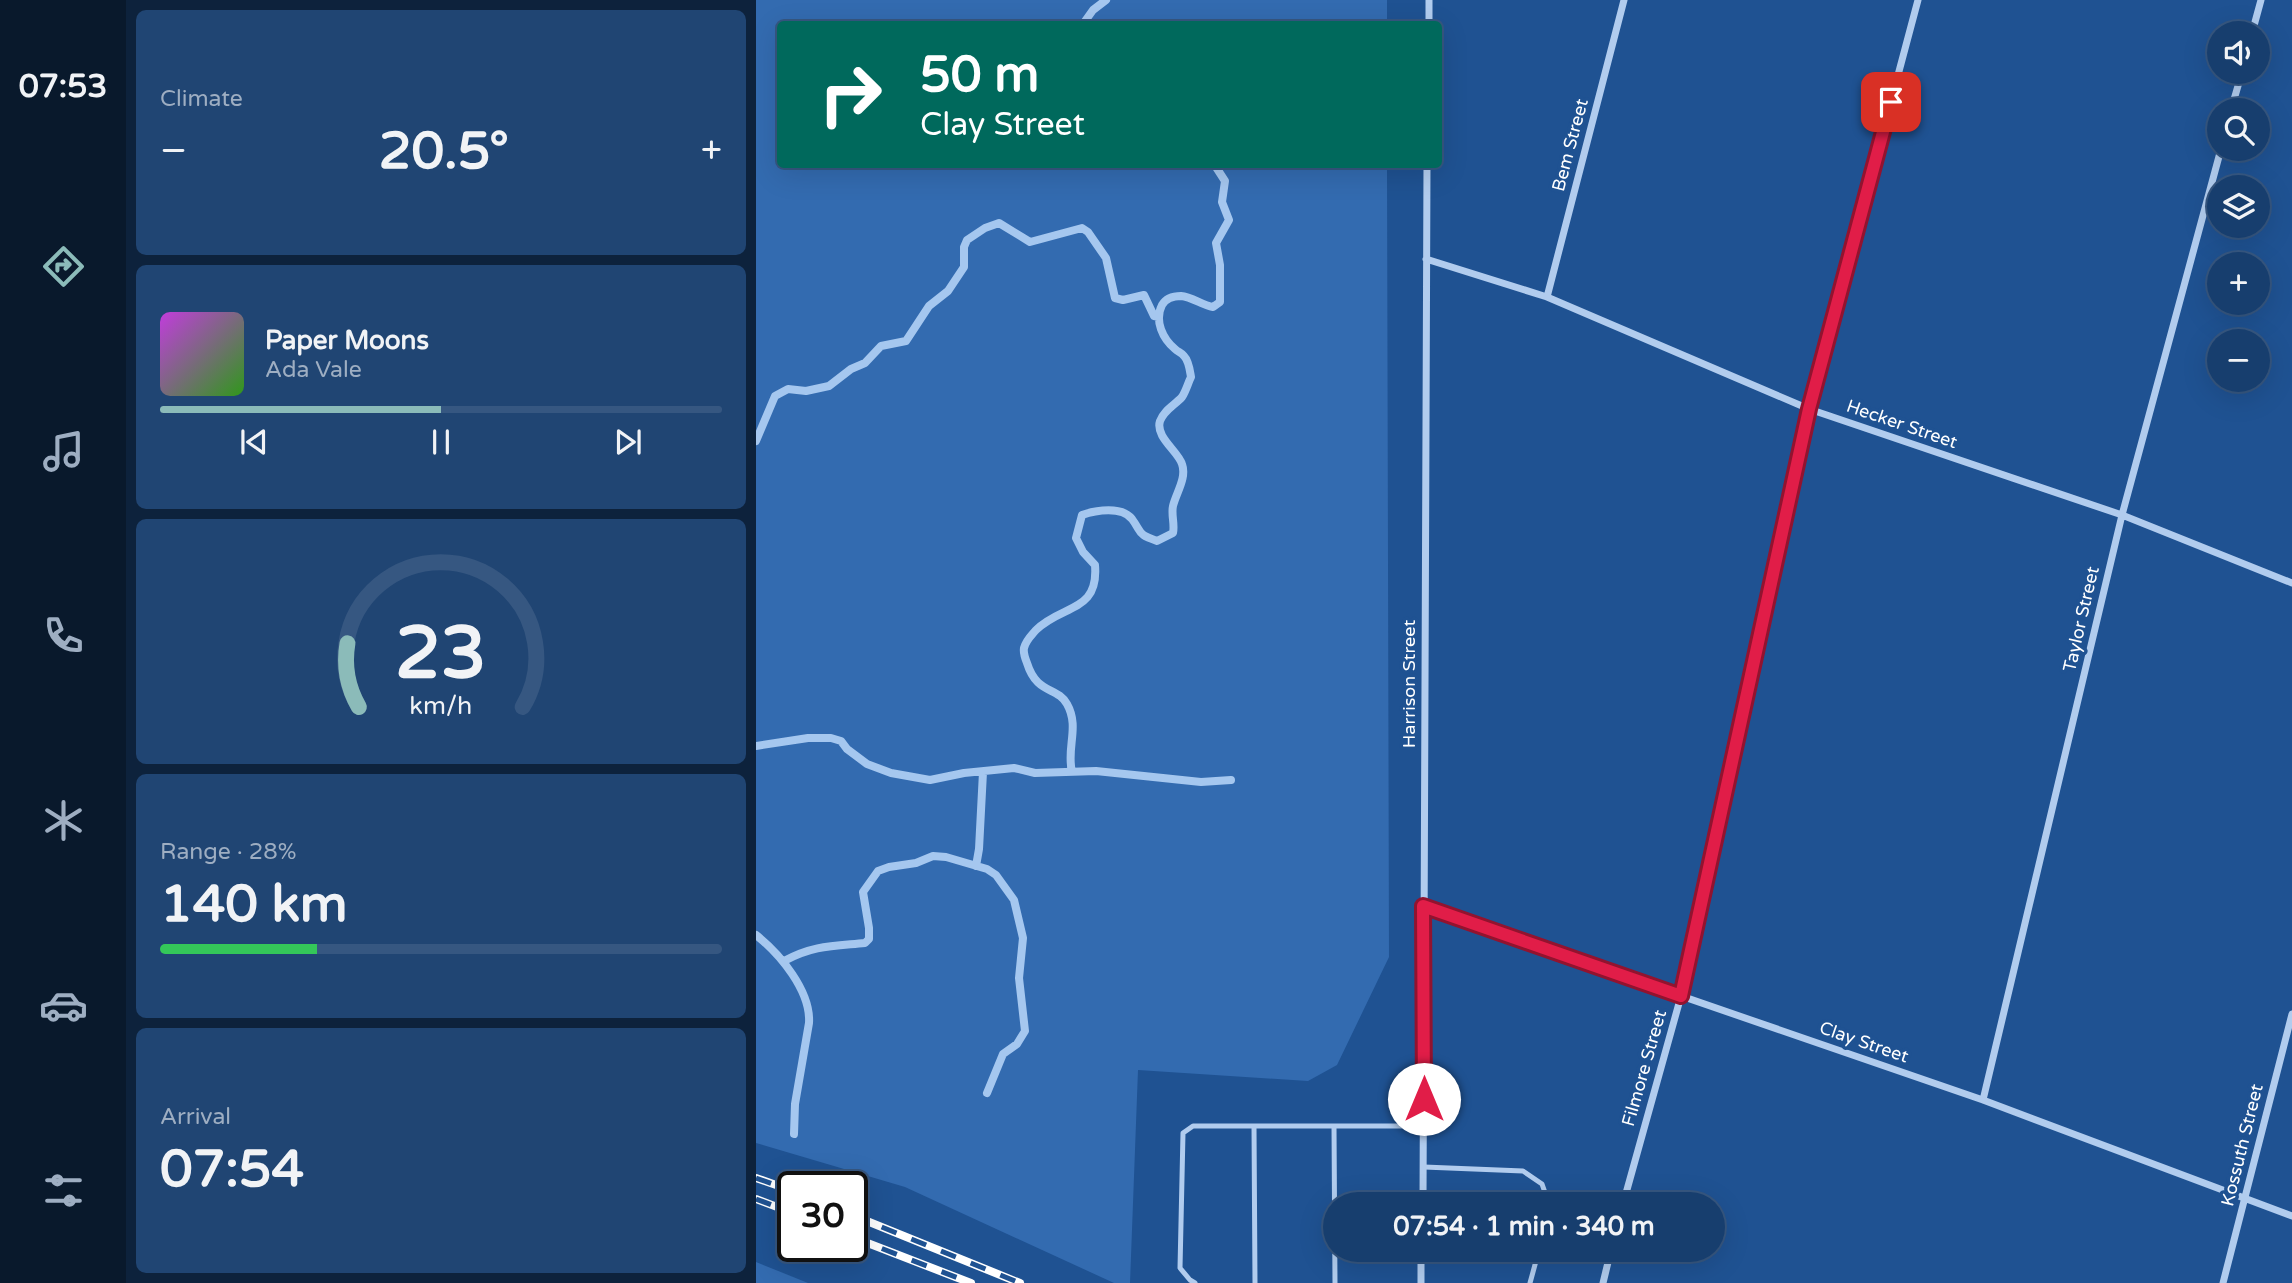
<!DOCTYPE html>
<meta charset="utf-8">
<style>
body{margin:0;font-family:"Varela Round",sans-serif;background:#204573;color:#f1f3f6;height:100vh;display:flex;flex-direction:column;font-size:26px;white-space:nowrap}
*{box-sizing:border-box;margin:0}
p{font-size:23px;color:#9eaec2}
.icon{flex:none;width:38px;height:38px;fill:none;stroke:currentColor;stroke-width:2;stroke-linecap:round;stroke-linejoin:round}
.map{position:relative;flex:1;overflow:hidden}
.sheet{display:flex;flex-direction:column;gap:10px;padding:10px;background:#0d223c;width:630px}
.sheet>*{flex:none}
.banner{position:absolute;left:21px;top:21px;width:665px;height:147px;border-radius:7px;box-shadow:0 7px 28px #0002,0 0 0 2px #365781;background:#00695c;color:#fff;overflow:hidden}
.buttons{position:absolute;left:1451px;top:21px;display:grid;gap:14px}
.buttons a{display:grid;place-items:center;width:63px;height:63px;border-radius:50%;background:#173e6e;box-shadow:0 7px 28px #0002,0 0 0 2px #365781;font-size:35px}
.speed{position:absolute;left:21px;top:1171px;display:flex;gap:14px;font-size:35px;font-weight:700;text-align:center}
.speed>*{display:grid;place-content:center;width:91px;height:91px;border-radius:50%;background:#173e6e;box-shadow:0 7px 28px #0002,0 0 0 2px #365781;line-height:1}
.speed .limit{border:4px solid #111;border-radius:10px;background:#fff;color:#111}
.pin{position:absolute;display:grid;place-items:center;width:60px;height:60px;color:#fff;margin:-30px;border-radius:14px;box-shadow:0 4px 10px #0006}
.me{position:absolute;width:77px;margin:-38px;rotate:0deg;stroke-linejoin:round;filter:drop-shadow(0 0 5px #0008)}
.turn{display:flex;align-items:center;gap:24px;height:147px;padding:0 28px;font-size:32px}
.turn .icon{width:91px;height:91px;stroke-width:2.5}
.turn b{display:block;font-size:49px;line-height:60px}
.big{font-size:52px;font-weight:800;line-height:1.1}
.sheet .widget{flex:1;display:flex;flex-direction:column;justify-content:center;gap:10px;min-width:0;padding:0 24px;border-radius:10px;background:#204573}
.sheet .dial{align-items:center;gap:0}
.dial svg{height:182px;overflow:visible;fill:none;stroke:#365781;stroke-width:7;stroke-linecap:round;text-anchor:middle}
.dial text{fill:#f1f3f6;stroke:none}
.song{display:flex;align-items:center;gap:21px}
.cover{width:84px;height:84px;border-radius:10px;background:linear-gradient(135deg,hsl(290 70% 55%),hsl(110 70% 35%))}
.played{height:7px;border-radius:4px;background:linear-gradient(90deg,#8bbbb9 50%,#365781 50%)}
.keys{display:flex;justify-content:space-around;direction:ltr}
.heat{display:flex;justify-content:space-between;align-items:center;font-size:38px;direction:ltr}
.charge{height:10px;border-radius:5px;background:linear-gradient(90deg,#34c759 28%,#365781 0)}
.trip{position:absolute;left:567px;top:1192px;width:402px;height:70px;border-radius:35px;background:#173e6e;box-shadow:0 7px 28px #0002,0 0 0 2px #365781;font-weight:800;line-height:70px;text-align:center}
main{display:flex;flex:1;min-height:0}
.tab-bar{display:flex;flex-direction:column;width:126px;justify-content:space-around;align-items:center;background:#09192c;color:#9eaec2}
.tab-bar .icon{width:49px;height:49px}
.tab-bar .active{color:#8bbbb9}
.tab-bar b{font-size:32px;color:#f1f3f6}
.map>svg:first-child{display:block}
</style>
<main>
<nav class="tab-bar">
<b>07:53</b>
<svg class="icon active" aria-label="directions" viewBox="0 0 24 24"><path d="M12 3l9 9-9 9-9-9zM9 14v-3h6M13 9l2 2-2 2"/></svg>
<svg class="icon" aria-label="music" viewBox="0 0 24 24"><path d="M9 18V5l10-2v13"/><circle cx="6" cy="18" r="3"/><circle cx="16" cy="16" r="3"/></svg>
<svg class="icon" aria-label="phone" viewBox="0 0 24 24"><path d="M5 4h4l2 5-3 2q2 4 5 5l2-3 5 2v4C11 20 4 13 5 4z"/></svg>
<svg class="icon" aria-label="climate" viewBox="0 0 24 24"><path d="M12 3v18M4 7l16 10M4 17L20 7"/></svg>
<svg class="icon" aria-label="car" viewBox="0 0 24 24"><path d="M5 17H2v-5l4-1 3-4h7l3 4 3 1v5h-3M9 17h6M6 11h13"/><circle cx="7" cy="17" r="2"/><circle cx="17" cy="17" r="2"/></svg>
<svg class="icon" aria-label="filters" viewBox="0 0 24 24"><path d="M4 7h16M4 17h16"/><circle cx="9" cy="7" r="2"/><circle cx="15" cy="17" r="2"/></svg>
</nav>
<section class="sheet">
<div class="widget"><p>Climate</p>
<div class="heat"><a>−</a><b class="big">20.5°</b><a>+</a></div>
</div>
<div class="widget">
<div class="song"><i class="cover"></i><div><b>Paper Moons</b><p>Ada Vale</p></div></div>
<div class="played"></div>
<div class="keys"><svg class="icon" aria-label="previous" viewBox="0 0 24 24"><path d="M18 5L8 12l10 7zM5 5v14"/></svg><svg class="icon" aria-label="pause" viewBox="0 0 24 24"><path d="M8 5v14M16 5v14"/></svg><svg class="icon" aria-label="next" viewBox="0 0 24 24"><path d="M6 5l10 7-10 7zM19 5v14"/></svg></div>
</div>
<div class="widget dial"><svg viewBox="0 0 100 80">
<path d="M14 69A42 42 0 1 1 86 69"/>
<path d="M14 69A42 42 0 0 1 9 41" stroke="#8bbbb9"/>
<text x="50" y="56" font-size="32" font-weight="700">23</text>
<text x="50" y="72" font-size="11">km/h</text>
</svg></div>
<div class="widget"><p>Range · 28%</p><b class="big">140 km</b><div class="charge"></div></div>
<div class="widget"><p>Arrival</p><b class="big">07:54</b></div>
</section>
<div class="map">
<svg width="1536" height="1283" viewBox="0 0 1536 1283">
<rect width="100%" height="100%" fill="#1f5292"/>
<!-- green -->
<path fill="#336bb0" d="M0 0H631V24H24V164L631 165 633 957 581 1065 552 1081 382 1070 374 1283H358L149 1187 0 1143Z
M0 1262 52 1283H0Z"/>
<g fill="none" stroke-linecap="round" stroke-linejoin="round">
<!-- stream -->
<path stroke="#a5c7ef" stroke-width="8" d="M327 24 337 10 350 0
M0 441 19 396 32 389 50 391 73 386 95 369 109 363 125 346 150 341 173 306 192 291 208 267V247L211 240 229 228 243 223 274 242 326 228 332 232 350 258 359 298 367 300 388 295 398 316 403 317
M0 746 52 738H75L85 741 91 749 111 764 135 773 174 780 208 773 258 768 279 773 340 771 445 782 475 780
M316 772C310 748 324 727 311 704 301 686 281 695 271 663 269 658 267 653 268 648 270 640 275 636 280 630 306 604 343 613 339 565L327 552 320 538 326 515C340 510 366 506 376 519 387 534 381 534 401 541L417 533C419 524 415 515 417 506 420 493 431 478 426 464 422 451 399 437 404 421 408 410 419 405 426 397 430 391 432 383 435 377 434 371 433 361 428 356 426 353 422 352 419 349 407 339 398 321 406 305 410 298 418 296 425 296 436 297 446 305 457 307L464 302V265L460 243 473 220 466 202 469 181 458 164
M220 866 223 849 227 772
M0 935C24 954 55 991 53 1023L39 1104 38 1134
M28 961C57 945 78 946 109 943L113 939V928L107 892 122 871 133 867 160 863 177 856 190 857 231 869 240 875 258 900 267 938 263 978 269 1031 261 1044 247 1054 231 1093"/>
<!-- lane -->
<path stroke="#b1ccee" stroke-width="5" d="M498 1126 499 1283
M578 1126 579 1283
M668 1167 767 1171 786 1184 793 1204
M439 1283 434 1280 424 1268 427 1133 437 1126H668
M774 1283 783 1250"/>
<!-- street -->
<path stroke="#b1ccee" stroke-width="7" d="M673 24V0
M1496 33 1505 0
M1475 110 1486 72
M670 259 791 297 1053 409 1366 515 1536 583
M791 297 868 0
M667 907 1227 1100 1536 1216
M1227 1100 1366 515 1465 149
M667 1204 671 164
M867 1204 925 996 1053 409 1162 0
M665 1283V1250
M847 1283 855 1250
M1467 1283 1536 1014"/>
<defs>
<path id="rail" d="M0 1178 37 1191
M0 1199 37 1213
M96 1215 264 1283
M96 1237 215 1283"/>
</defs>
<!-- rail casing -->
<use href="#rail" stroke="#fff" stroke-width="8"/>
<!-- rail -->
<use href="#rail" stroke="#1f5292" stroke-width="5" stroke-dasharray="16" stroke-linecap="butt"/>
</g>
<g fill="none" stroke-linecap="round" stroke-linejoin="round">
<defs>
<path id="route" d="M668 1099 667 906 925 996 1053 409 1135 102"/>
</defs>
<!-- route casing -->
<use href="#route" stroke="#92132f" stroke-width="18"/>
<!-- route -->
<use href="#route" stroke="#e11d48" stroke-width="12"/>
</g>
<g text-anchor="middle" dominant-baseline="central" stroke-width="7" stroke-linejoin="round" paint-order="stroke">
<!-- street labels -->
<g font-size="18" fill="#fff" stroke="#1f5292">
<text transform="translate(814 145) rotate(-75)">Bem Street</text>
<text transform="translate(1146 424) rotate(19)">Hecker Street</text>
<text transform="translate(1325 619) rotate(-77)">Taylor Street</text>
<text transform="translate(653 684) rotate(-90)">Harrison Street</text>
<text transform="translate(1108 1042) rotate(19)">Clay Street</text>
<text transform="translate(888 1068) rotate(-74)">Filmore Street</text>
<text transform="translate(1486 1145) rotate(-76)">Kossuth Street</text>
</g>
</g>
</svg>
<div class="buttons">
<a><svg class="icon" aria-label="sound" viewBox="0 0 24 24"><path d="M4 9h4l5-4v14l-5-4H4zM17 9q2 3 0 6"/></svg></a>
<a><svg class="icon" aria-label="search" viewBox="0 0 24 24"><circle cx="10" cy="10" r="6"/><path d="M15 15l6 6"/></svg></a>
<a><svg class="icon" aria-label="layers" viewBox="0 0 24 24"><path d="M12 4l9 5-9 5-9-5zM3 14l9 5 9-5"/></svg></a>
<a>+</a>
<a>−</a>
</div>
<div class="speed"><div class="limit">30</div></div>
<div class="pin" style="left:1135px;top:102px;background:#d93025"><svg class="icon" aria-label="arrive" viewBox="0 0 24 24"><path d="M6 21V4h12l-3 4 3 4H6"/></svg></div>
<svg class="me" style="left:668px;top:1099px" viewBox="-20 -20 40 40"><circle r="19" fill="#fff"/><path d="M0-13L10 11 0 6-10 11z" fill="#e11d48"/></svg>
<div class="trip">07:54 · 1 min · 340 m</div>
<div class="banner">
<div class="turn"><svg class="icon" aria-label="right" viewBox="0 0 24 24"><path d="M7 20v-9h11M14 6l5 5-5 5"/></svg><div><b>50 m</b>Clay Street</div></div>
</div>
</div>
</main>
